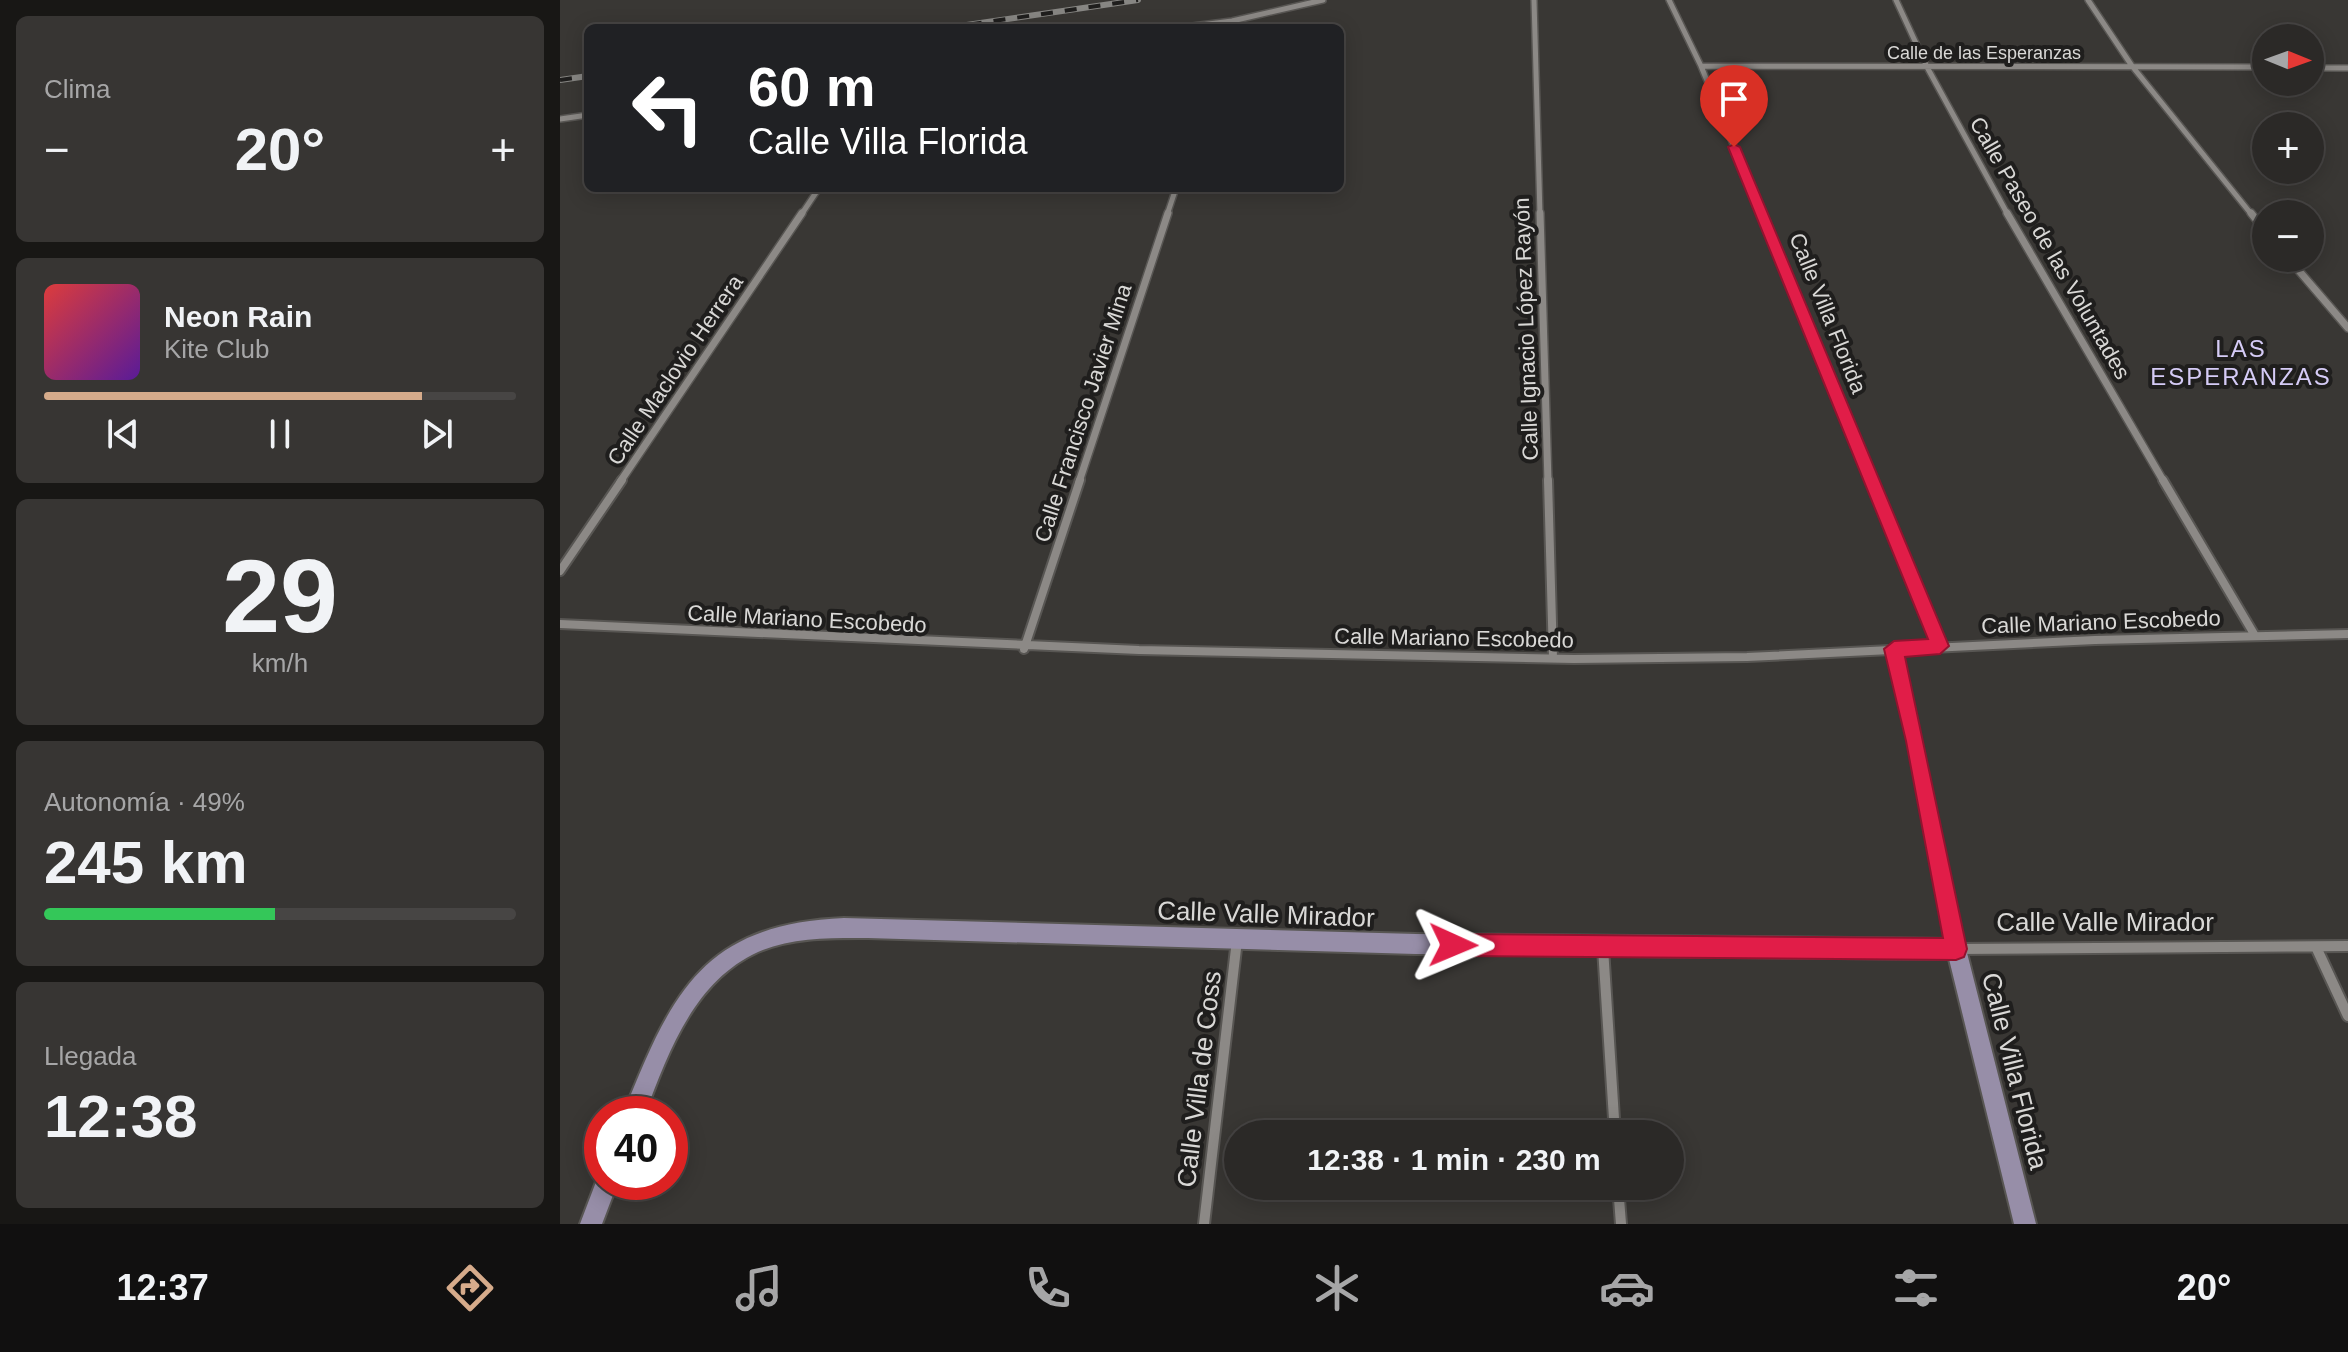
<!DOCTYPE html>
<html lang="es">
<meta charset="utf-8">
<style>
body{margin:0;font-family:Helvetica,sans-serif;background:#373533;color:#f1f3f6;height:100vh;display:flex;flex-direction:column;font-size:30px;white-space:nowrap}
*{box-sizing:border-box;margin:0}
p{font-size:26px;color:#a6a6a7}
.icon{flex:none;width:44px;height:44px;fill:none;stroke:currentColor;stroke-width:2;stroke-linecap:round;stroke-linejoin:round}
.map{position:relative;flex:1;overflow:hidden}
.drawer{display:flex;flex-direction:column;gap:16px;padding:16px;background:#181715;width:560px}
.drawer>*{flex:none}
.guide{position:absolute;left:24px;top:24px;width:760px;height:168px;border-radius:12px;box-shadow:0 4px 20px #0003,0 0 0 2px #474544;background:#202124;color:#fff;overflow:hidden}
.needle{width:52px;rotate:91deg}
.fabs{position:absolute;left:1692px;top:24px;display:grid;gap:16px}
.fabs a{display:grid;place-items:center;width:72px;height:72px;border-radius:50%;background:#2b2927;box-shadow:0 4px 20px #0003,0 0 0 2px #474544;font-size:40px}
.speed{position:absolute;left:24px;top:1096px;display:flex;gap:16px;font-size:40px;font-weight:700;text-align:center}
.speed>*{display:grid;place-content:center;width:104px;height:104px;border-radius:50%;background:#2b2927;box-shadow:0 4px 20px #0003,0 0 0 2px #474544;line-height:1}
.speed .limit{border:12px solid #d22;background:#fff;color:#111}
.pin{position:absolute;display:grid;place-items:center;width:68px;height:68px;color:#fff;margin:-82px -34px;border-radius:50% 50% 50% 0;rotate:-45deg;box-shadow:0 0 8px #0007}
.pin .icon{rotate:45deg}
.me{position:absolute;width:88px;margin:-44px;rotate:91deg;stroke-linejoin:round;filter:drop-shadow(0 0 6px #0008)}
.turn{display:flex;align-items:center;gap:28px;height:168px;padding:0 32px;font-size:36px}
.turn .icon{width:104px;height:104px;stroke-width:2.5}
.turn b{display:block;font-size:56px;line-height:68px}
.big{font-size:60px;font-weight:700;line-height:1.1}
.drawer .tile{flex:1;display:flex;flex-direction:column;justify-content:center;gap:12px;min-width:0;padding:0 28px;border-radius:12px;background:#373533}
.drawer .dial{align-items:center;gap:0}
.dial b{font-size:104px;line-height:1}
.song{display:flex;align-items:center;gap:24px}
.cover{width:96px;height:96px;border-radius:12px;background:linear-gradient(135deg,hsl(0 70% 55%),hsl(270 70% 35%))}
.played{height:8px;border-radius:4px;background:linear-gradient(90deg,#d6ab8b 80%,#474544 80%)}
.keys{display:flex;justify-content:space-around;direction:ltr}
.heat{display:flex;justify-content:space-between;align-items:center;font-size:44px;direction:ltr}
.charge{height:12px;border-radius:6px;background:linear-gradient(90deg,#34c759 49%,#474544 0)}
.trip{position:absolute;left:664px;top:1120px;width:460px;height:80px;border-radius:40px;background:#2b2927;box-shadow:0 4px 20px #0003,0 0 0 2px #474544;font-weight:700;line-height:80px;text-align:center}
.dock{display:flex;height:128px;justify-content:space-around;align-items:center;background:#111010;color:#a6a6a7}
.dock .icon{width:56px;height:56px}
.dock .selected{color:#d6ab8b}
.dock b{font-size:36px;color:#f1f3f6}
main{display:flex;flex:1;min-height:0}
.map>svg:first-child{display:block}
</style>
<main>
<section class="drawer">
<div class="tile"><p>Clima</p>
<div class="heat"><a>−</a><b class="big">20°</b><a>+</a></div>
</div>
<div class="tile">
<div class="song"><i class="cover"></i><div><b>Neon Rain</b><p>Kite Club</p></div></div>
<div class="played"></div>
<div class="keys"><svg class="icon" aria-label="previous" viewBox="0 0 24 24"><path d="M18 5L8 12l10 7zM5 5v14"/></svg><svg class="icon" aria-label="pause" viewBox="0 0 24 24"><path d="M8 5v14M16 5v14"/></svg><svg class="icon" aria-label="next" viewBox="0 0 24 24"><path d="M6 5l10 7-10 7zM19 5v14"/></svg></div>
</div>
<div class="tile dial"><b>29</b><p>km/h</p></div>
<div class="tile"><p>Autonomía · 49%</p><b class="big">245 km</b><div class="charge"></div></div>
<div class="tile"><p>Llegada</p><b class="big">12:38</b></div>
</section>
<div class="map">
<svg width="1788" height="1224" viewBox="0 0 1788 1224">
<rect width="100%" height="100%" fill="#393734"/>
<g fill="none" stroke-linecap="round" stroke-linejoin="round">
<defs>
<path id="street-far3" d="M974 0 980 215
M1109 0 1141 66 1202 215
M1336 0 1367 67 1448 215
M1528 0 1572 66 1692 215
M617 28 672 21 763 0
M1141 66 1706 67
M1750 68H1788
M0 119 28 115
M241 215 259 188
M607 215 616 188"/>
<path id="street-far2" d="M980 213 988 482
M1202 213 1312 482
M1447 213 1604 482
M1691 213 1706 232
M1728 258 1788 328
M60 482 242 213
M519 482 608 213"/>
<path id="street-far1" d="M988 480 993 658
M1311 480 1380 646
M1603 480 1694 634
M0 571 62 480
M0 624 579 650 1014 659 1187 657 1535 640 1788 634
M464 649 520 480
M1334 649 1370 813"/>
<path id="street" d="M1369 811 1396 949 1788 946
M1756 947 1788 1016
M1043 948 1055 1134
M1058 1186 1061 1224
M644 1224 677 940"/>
<path id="secondary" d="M284 918 856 934 1396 939 1403 942 1406 949 1476 1224H1454L1389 959 856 954 308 938C272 938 232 937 198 952 134 981 108 1053 85 1114H63C111 995 141 924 284 918Z
M42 1173V1182H58L42 1224H20L39 1174Z"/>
</defs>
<!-- street-far3 casing -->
<use href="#street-far3" stroke="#585653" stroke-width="8"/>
<!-- street-far2 casing -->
<use href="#street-far2" stroke="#585653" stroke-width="10"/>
<!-- street-far1 casing -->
<use href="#street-far1" stroke="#585653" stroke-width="12"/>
<!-- street casing -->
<use href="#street" stroke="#585653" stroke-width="14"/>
<!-- secondary casing -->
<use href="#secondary" stroke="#585653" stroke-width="4"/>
<!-- street-far3 -->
<use href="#street-far3" stroke="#8c8986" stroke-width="5"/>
<!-- street-far2 -->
<use href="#street-far2" stroke="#8c8986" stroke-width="7"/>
<!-- street-far1 -->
<use href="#street-far1" stroke="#8c8986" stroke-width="8"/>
<!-- street -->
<use href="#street" stroke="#8c8986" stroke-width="10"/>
<!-- secondary -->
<use href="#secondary" fill="#978ea8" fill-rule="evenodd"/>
<defs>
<path id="rail" d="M386 28 578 0
M0 80 28 76"/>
</defs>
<!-- rail casing -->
<use href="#rail" stroke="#878683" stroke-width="6"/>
<!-- rail -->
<use href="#rail" stroke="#1f1e1d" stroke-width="4" stroke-dasharray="12" stroke-linecap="butt"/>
</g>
<!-- route -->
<path fill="#e11d48" stroke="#92132f" stroke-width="2" d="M1174 144 1180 147 1389 646 1380 654 1345 657 1407 949 1404 957 1396 960 893 956 885 953 881 945 885 937 893 934 1383 938 1346 741 1324 649 1334 641 1368 639 1168 147Z"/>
<g text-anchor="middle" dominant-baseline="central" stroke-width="8" stroke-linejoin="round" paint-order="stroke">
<!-- far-street labels -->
<g font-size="18" fill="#d9d8d6" stroke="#1f1e1d">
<text x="1424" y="53">Calle de las Esperanzas</text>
</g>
<!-- street labels -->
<g font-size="22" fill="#d9d8d6" stroke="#1f1e1d">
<text transform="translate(1490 248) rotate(60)">Calle Paseo de las Voluntades</text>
<text transform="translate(1268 313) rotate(68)">Calle Villa Florida</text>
<text transform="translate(966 329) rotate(-92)">Calle Ignacio López Rayón</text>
<text transform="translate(115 370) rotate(-56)">Calle Maclovio Herrera</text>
<text transform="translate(523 413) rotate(-72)">Calle Francisco Javier Mina</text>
<text transform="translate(247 619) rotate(3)">Calle Mariano Escobedo</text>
<text transform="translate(1541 622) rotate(-2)">Calle Mariano Escobedo</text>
<text transform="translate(894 638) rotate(1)">Calle Mariano Escobedo</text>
</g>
<!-- neighbourhood labels -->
<g font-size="24" letter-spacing="2" fill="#d5cbf6" stroke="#1f1e1d">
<text x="1681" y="348">LAS<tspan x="1681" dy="28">ESPERANZAS</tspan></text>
</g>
<!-- near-street labels -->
<g font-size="26" fill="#d9d8d6" stroke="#1f1e1d">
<text transform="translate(706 914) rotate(2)">Calle Valle Mirador</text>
<text x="1545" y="922">Calle Valle Mirador</text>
<text transform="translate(1455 1071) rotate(76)">Calle Villa Florida</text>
<text transform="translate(639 1079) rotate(-83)">Calle Villa de Coss</text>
</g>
</g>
</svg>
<div class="fabs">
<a><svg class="needle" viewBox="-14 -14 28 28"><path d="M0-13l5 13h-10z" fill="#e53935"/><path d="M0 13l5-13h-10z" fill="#a6a6a7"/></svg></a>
<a>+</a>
<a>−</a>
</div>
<div class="speed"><div class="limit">40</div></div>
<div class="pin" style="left:1174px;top:147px;background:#d93025"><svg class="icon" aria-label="arrive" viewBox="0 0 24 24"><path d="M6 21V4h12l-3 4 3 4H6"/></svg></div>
<svg class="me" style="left:893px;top:945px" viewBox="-20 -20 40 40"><path d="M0-17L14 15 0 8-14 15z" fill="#e11d48" stroke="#fff" stroke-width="4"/></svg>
<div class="trip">12:38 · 1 min · 230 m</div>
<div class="guide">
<div class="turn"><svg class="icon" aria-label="left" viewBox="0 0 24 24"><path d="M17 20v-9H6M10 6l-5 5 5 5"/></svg><div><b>60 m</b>Calle Villa Florida</div></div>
</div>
</div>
</main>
<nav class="dock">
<b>12:37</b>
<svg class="icon selected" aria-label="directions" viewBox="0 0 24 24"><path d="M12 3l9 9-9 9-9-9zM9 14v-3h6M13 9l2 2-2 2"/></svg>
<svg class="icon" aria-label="music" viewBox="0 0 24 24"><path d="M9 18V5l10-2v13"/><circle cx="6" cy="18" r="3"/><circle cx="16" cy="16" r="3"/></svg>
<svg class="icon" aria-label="phone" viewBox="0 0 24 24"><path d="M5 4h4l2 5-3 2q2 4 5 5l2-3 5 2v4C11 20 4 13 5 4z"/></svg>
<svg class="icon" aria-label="climate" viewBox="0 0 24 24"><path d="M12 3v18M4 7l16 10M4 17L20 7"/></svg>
<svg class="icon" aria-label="car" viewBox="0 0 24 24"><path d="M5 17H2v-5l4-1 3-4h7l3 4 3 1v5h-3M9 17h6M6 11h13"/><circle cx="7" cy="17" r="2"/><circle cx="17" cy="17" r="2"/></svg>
<svg class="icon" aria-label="filters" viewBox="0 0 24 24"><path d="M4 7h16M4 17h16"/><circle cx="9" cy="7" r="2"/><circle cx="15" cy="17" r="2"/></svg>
<b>20°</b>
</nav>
